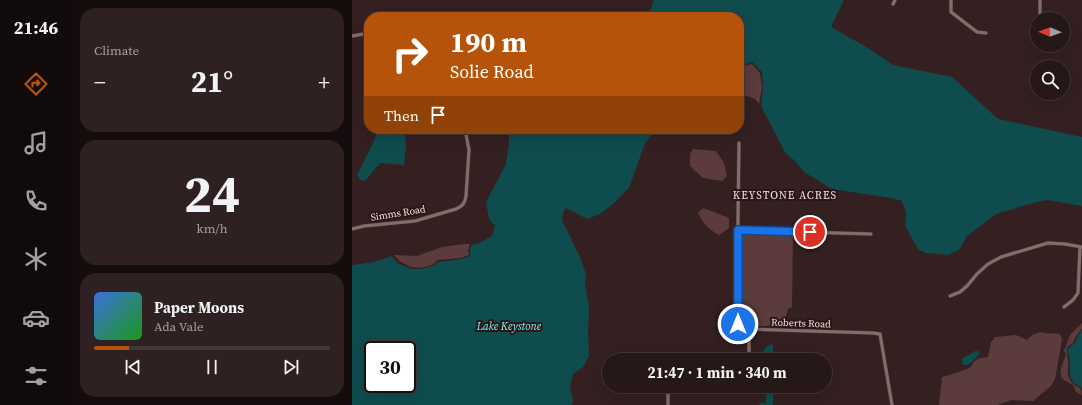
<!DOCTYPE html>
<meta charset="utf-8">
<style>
body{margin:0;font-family:"Source Serif 4",serif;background:#2f2121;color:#f1f3f6;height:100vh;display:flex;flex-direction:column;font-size:15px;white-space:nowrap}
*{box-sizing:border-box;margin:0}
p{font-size:13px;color:#a4a0a2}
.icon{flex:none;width:22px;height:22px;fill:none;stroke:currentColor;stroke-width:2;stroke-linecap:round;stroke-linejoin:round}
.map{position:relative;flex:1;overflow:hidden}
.panel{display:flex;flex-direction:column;gap:8px;padding:8px;background:#150d0d;width:280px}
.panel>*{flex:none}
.hud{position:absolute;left:12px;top:12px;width:380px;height:122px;border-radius:16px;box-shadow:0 4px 16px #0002,0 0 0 1px #433737;background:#b45309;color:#fff;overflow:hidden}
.needle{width:26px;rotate:271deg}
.fabs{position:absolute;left:678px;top:12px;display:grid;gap:8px}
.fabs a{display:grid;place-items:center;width:40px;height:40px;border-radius:50%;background:#271818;box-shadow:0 4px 16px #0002,0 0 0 1px #433737;font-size:20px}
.speed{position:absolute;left:12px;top:341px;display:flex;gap:8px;font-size:20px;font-weight:700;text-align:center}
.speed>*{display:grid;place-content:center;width:52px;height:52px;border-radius:50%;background:#271818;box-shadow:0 4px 16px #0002,0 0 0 1px #433737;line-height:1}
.speed .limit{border:2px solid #111;border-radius:6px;background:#fff;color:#111}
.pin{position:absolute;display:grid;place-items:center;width:34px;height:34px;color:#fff;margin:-17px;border:2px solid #fff;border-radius:50%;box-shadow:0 1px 4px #0007}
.me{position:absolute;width:44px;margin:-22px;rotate:0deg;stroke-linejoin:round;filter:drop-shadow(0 0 3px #0008)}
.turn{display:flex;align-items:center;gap:14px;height:84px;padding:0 20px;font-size:18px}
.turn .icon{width:52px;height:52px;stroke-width:2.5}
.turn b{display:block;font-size:28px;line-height:34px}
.then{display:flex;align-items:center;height:38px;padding:0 20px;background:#0003;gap:8px;font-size:15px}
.big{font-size:30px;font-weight:700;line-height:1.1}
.panel .widget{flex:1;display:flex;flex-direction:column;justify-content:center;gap:6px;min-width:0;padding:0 14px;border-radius:16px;background:#2f2121}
.panel .dial{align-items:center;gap:0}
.dial b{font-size:52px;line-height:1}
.song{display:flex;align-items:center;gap:12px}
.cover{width:48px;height:48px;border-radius:6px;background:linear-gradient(135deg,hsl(220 70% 55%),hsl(120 70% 35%))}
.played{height:4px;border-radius:2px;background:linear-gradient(90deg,#b45309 15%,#433737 15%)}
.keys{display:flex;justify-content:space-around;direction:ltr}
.heat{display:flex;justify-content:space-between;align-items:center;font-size:22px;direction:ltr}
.trip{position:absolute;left:250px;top:353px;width:230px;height:40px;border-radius:20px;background:#271818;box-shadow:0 4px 16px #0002,0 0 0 1px #433737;font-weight:700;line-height:40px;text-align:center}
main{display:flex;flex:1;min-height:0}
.tab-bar{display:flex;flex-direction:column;width:72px;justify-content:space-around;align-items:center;background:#100a0a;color:#a4a0a2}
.tab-bar .icon{width:28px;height:28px}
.tab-bar .selected{color:#b45309}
.tab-bar b{font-size:18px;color:#f1f3f6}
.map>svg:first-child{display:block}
</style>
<main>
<nav class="tab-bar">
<b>21:46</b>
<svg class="icon selected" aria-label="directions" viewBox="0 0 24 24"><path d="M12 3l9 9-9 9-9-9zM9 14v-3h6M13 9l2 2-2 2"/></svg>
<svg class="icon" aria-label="music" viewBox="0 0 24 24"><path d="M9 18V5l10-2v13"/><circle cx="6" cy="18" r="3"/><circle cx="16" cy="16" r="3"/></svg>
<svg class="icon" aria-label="phone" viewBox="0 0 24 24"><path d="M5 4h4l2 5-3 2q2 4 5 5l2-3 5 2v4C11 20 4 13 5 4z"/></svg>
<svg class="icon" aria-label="climate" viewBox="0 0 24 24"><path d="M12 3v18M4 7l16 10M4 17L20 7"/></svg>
<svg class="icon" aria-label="car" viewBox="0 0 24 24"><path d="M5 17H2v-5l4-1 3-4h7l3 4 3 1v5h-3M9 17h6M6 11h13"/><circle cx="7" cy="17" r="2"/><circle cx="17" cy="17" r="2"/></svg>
<svg class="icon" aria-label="filters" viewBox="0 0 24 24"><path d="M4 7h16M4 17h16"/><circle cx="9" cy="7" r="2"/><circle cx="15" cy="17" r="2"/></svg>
</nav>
<section class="panel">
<div class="widget"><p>Climate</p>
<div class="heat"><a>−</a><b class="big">21°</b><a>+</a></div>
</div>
<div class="widget dial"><b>24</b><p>km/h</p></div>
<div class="widget">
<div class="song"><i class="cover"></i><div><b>Paper Moons</b><p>Ada Vale</p></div></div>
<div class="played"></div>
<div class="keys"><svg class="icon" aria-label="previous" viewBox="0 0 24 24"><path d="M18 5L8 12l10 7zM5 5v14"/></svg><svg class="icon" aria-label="pause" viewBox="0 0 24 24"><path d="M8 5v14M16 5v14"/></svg><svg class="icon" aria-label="next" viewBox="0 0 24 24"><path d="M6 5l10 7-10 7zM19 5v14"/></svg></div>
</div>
</section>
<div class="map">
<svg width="730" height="405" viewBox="0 0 730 405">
<rect width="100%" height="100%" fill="#342020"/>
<!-- green -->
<path fill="#5b3b3c" d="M400 64 408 73 410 87 407 104 403 99 387 93V67Z
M341 149 364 151 372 163 375 176 370 181 351 178 338 166V154Z
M351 208 357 210 377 218V228L367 235C357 230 351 223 346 213Z
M388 231 441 233 440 307 436 309 431 326H390L388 265Z
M112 244H118L116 250 117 255 109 258 86 260 80 265 69 268 59 267 47 261 42 255 65 256 90 247Z
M730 323V328L723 338 721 343 715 347C714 352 716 355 716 360 717 363 716 367 716 370 715 378 720 385 728 388L730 395 724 392 721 385 719 384C716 382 713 381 710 378 706 371 712 361 714 354L712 351 718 335Z
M688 332C694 334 701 333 708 334L710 340 703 379 699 386 681 401 659 400 646 405H587L590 377C599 375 608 371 618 368 623 359 626 358 636 357L639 342 643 337 664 335 675 340 680 335Z"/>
<!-- water -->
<path fill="#0f4c4e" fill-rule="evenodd" d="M302 0H491V2L479 27 516 48 541 65 600 77 646 119 730 137V206L695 200 681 203 644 214 615 236 607 250 596 255 574 253 566 249 553 226 554 213 550 201 539 198 480 189 452 172 442 160 434 154 409 106 411 87 410 72 400 62 387 66V17H296Z
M26 129H53L54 148 52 165 28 163 13 181 8 180 5 175 22 141Z
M157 129H303L292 146 277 188 261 204 248 214 235 219 214 208 211 212 210 220 228 257 234 274 233 282 237 309 236 333 237 356 231 367 221 374 218 387 221 401 220 405H0V265L23 262 40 256 45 263 59 269H69L81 266 86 262 110 259 118 256V250L120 244H125L140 236 143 226 137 219 134 202 154 164 157 143ZM21 350H55V384H21Z
M730 329V390L729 387C714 380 719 373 718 360 718 356 715 353 716 348L722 344Z
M419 344 421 346V360H413L412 358V349Z
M623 351H626L627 353V354C623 359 619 366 611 365L610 363V359Z
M415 386H421V405H407L409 403 414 404Z"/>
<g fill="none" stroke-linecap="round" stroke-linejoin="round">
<defs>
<path id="street" d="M599 0V12L625 32 634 33
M541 4 543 0
M688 19V0
M0 36 17 33
M387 143 386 219V324L387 328 393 329 521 333 528 334 540 405
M0 229 12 226 63 221 104 209C111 206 113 203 114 196L117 150 113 129
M386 230 519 234
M598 296 608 292 615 286 625 274 636 264 649 257 696 243 713 244 730 247
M712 307 721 300 726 293 728 247
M397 360V329
M316 405V390L397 392V386"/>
</defs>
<!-- street casing -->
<use href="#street" stroke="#4f3d3e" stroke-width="4"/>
<!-- street -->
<use href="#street" stroke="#856c6c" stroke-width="3"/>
</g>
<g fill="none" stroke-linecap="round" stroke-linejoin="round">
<defs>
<path id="route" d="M386 324V230L458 232"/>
</defs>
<!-- route casing -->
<use href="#route" stroke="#114b97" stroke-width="10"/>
<!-- route -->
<use href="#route" stroke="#1a73e8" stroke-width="7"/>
</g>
<g text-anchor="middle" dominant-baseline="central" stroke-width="4" stroke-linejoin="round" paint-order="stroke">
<!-- street labels -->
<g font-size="10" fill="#f2e3e3" stroke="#2a1617">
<text transform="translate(46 213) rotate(-9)">Simms Road</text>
<text transform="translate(449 323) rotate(2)">Roberts Road</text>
</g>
<!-- neighbourhood labels -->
<g font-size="11" letter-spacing="1" fill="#f2e3e3" stroke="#2a1617">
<text x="433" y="195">KEYSTONE ACRES</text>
</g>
<!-- water labels -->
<g font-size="11" font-style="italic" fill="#80f0f4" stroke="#2a1617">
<text x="157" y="326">Lake Keystone</text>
</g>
</g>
</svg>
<div class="fabs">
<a><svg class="needle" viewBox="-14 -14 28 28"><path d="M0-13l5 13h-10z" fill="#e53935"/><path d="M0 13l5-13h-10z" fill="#a4a0a2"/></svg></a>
<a><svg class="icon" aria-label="search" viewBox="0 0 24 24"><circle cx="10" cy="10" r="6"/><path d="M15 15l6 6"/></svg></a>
</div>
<div class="speed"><div class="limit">30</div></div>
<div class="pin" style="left:458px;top:232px;background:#d93025"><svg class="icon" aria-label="arrive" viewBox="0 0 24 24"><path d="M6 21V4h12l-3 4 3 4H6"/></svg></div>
<svg class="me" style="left:386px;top:324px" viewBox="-20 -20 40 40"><circle r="17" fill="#1a73e8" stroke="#fff" stroke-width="3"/><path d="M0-11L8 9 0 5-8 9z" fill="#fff"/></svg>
<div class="trip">21:47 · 1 min · 340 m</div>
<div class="hud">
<div class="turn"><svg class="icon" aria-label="right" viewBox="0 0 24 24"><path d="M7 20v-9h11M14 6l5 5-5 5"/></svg><div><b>190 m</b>Solie Road</div></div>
<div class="then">Then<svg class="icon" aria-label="arrive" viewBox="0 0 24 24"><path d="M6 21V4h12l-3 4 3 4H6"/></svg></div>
</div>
</div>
</main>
